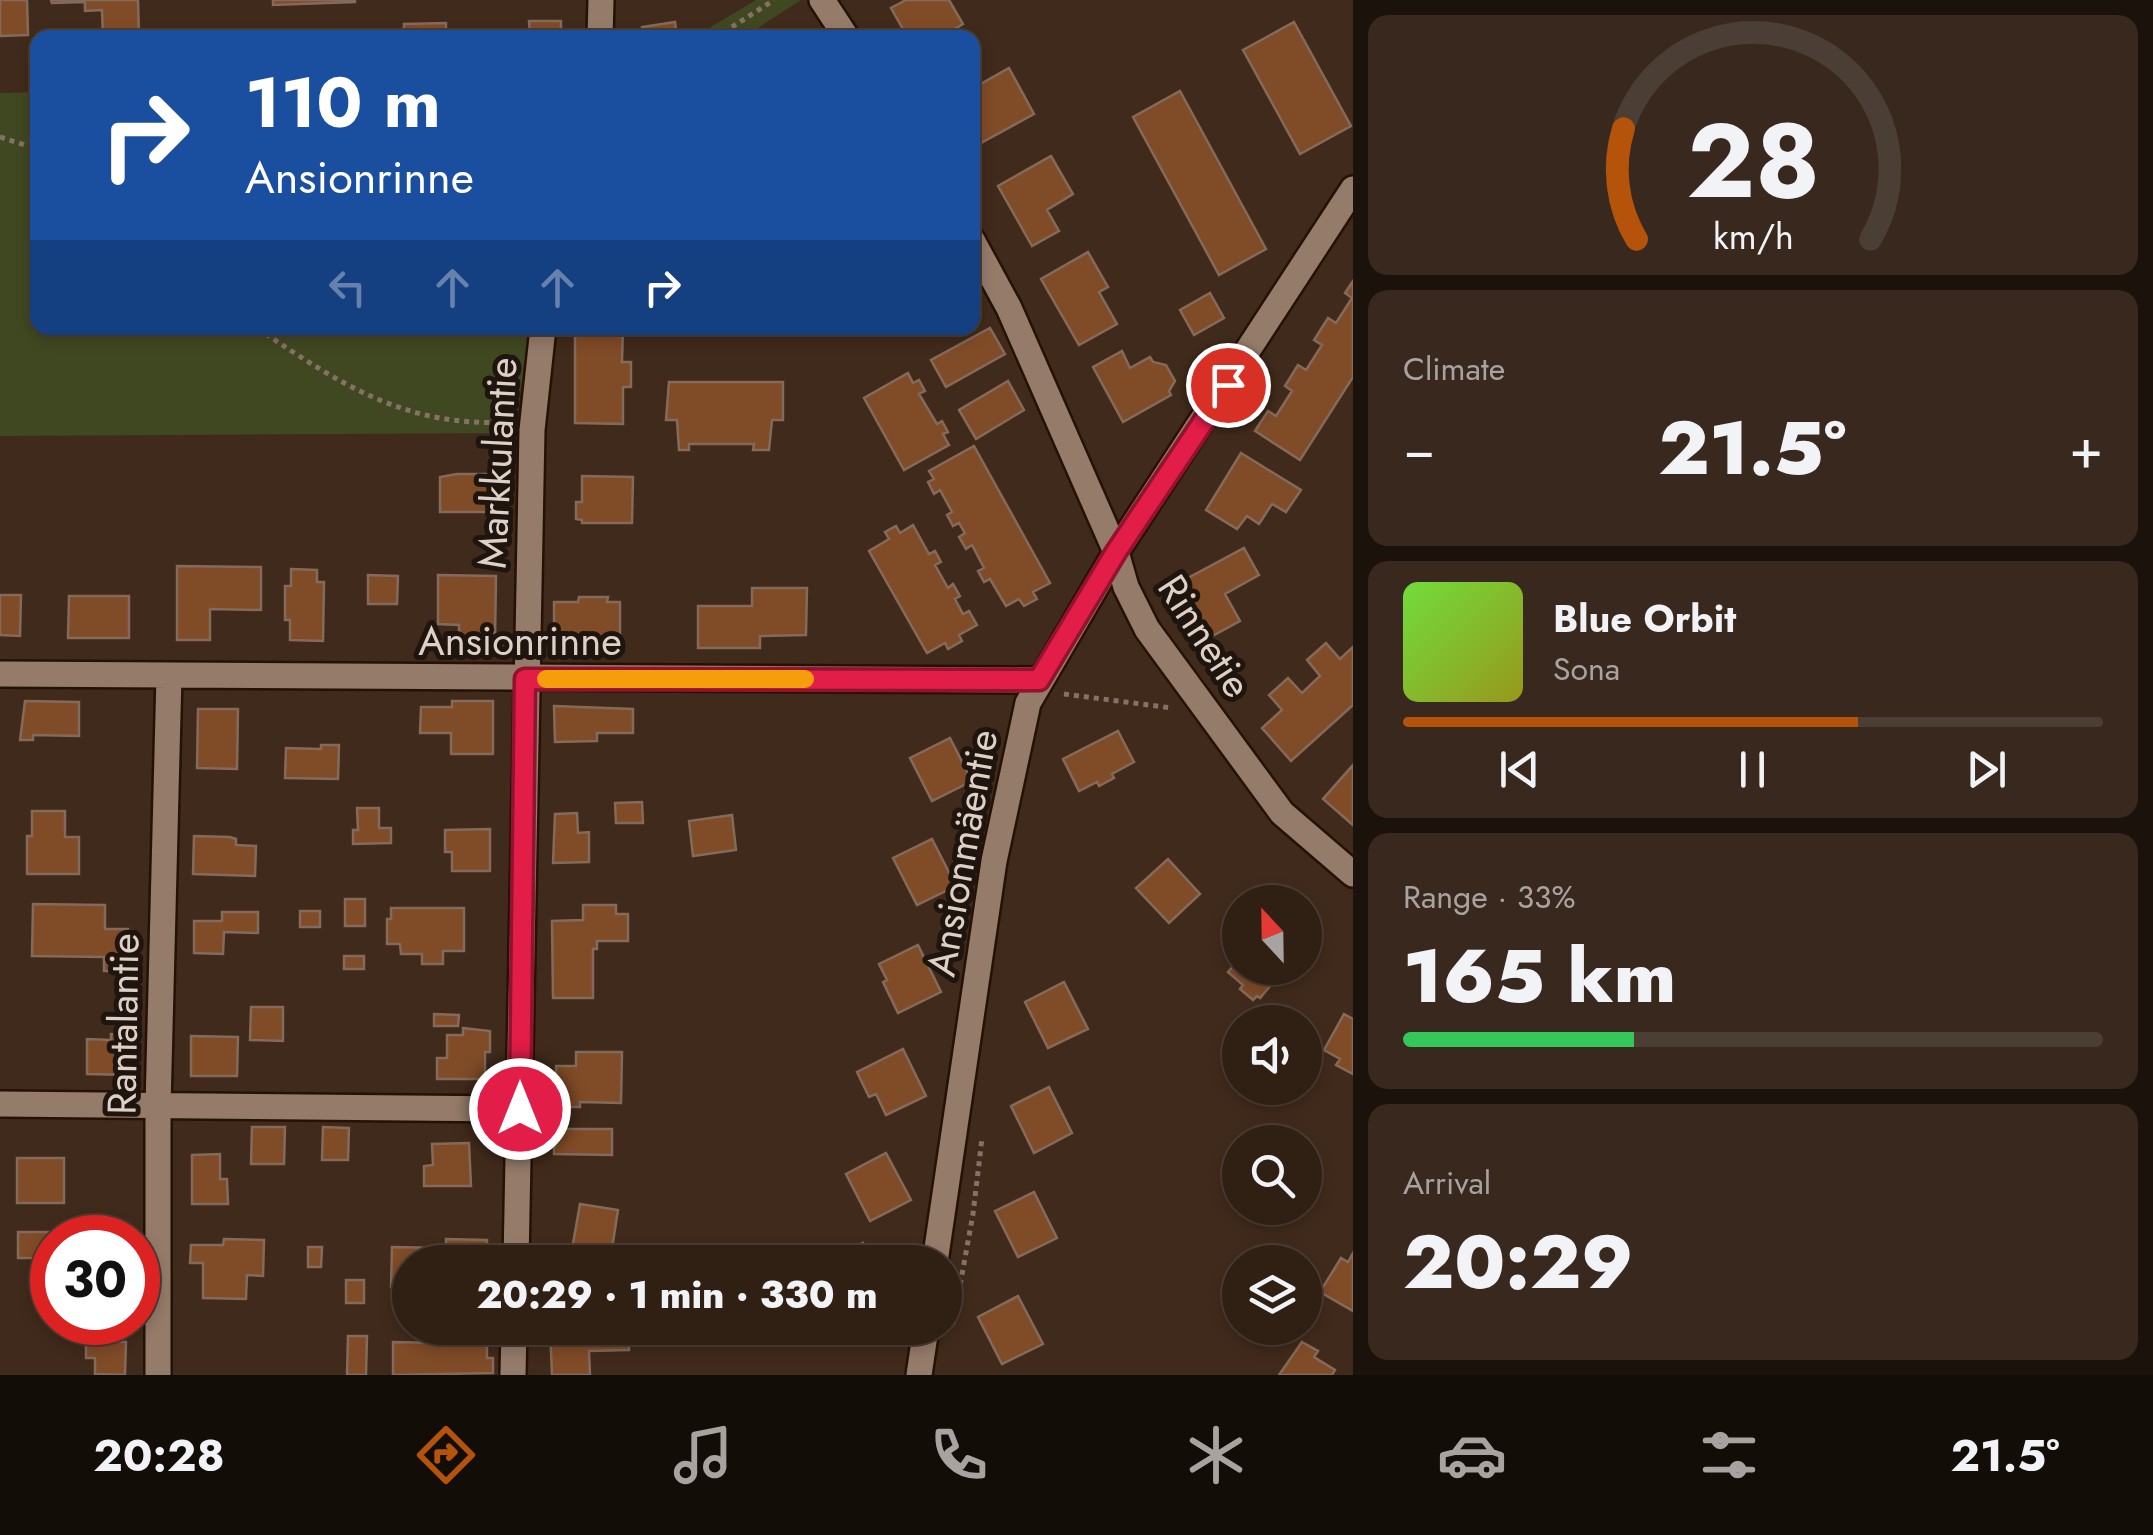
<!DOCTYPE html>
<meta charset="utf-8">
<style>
body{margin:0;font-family:Jost,sans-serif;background:#38281d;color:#f1f3f6;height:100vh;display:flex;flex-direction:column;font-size:38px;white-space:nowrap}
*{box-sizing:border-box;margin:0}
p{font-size:32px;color:#a8a3a0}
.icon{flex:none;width:55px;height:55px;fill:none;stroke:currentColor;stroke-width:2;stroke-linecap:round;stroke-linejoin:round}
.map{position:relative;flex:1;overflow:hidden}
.side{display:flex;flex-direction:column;gap:15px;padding:15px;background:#1a120b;width:800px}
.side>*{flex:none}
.banner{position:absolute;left:30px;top:30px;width:950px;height:305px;border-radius:20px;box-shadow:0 5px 15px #0003,0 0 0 2px #4b3e34;background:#1a4fa0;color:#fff;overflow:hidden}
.needle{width:65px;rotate:338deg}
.controls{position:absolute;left:1222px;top:885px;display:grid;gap:20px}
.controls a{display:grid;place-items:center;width:100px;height:100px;border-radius:50%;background:#302014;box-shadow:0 5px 15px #0003,0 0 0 2px #4b3e34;font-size:50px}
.speed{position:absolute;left:30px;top:1215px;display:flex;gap:20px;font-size:50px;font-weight:700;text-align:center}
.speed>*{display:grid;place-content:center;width:130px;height:130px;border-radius:50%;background:#302014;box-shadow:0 5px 15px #0003,0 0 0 2px #4b3e34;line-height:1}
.speed .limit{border:15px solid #d22;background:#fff;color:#111}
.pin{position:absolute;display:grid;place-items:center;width:85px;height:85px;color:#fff;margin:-42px;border:5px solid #fff;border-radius:50%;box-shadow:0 2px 10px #0007}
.me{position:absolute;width:110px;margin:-55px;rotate:0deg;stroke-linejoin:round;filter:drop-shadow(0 0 8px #0008)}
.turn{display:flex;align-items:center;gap:35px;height:210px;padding:0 50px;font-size:45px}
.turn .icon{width:130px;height:130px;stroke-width:2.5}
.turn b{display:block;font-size:70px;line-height:85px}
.lanes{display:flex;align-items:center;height:95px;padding:0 50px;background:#0003;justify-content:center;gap:50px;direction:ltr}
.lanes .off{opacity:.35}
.big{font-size:75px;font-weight:800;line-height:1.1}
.side .widget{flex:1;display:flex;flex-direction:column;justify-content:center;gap:15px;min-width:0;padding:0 35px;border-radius:20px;background:#38281d}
.side .dial{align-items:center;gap:0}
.dial svg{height:260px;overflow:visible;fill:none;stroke:#4b3e34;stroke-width:7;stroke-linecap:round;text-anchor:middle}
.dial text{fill:#f1f3f6;stroke:none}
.song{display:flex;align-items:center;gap:30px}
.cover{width:120px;height:120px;border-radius:15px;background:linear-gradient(135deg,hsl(100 70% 55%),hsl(60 70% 35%))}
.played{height:10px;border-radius:5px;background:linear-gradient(90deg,#b45309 65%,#4b3e34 65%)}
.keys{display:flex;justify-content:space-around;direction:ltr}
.heat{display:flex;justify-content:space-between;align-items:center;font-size:55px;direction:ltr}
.charge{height:15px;border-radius:8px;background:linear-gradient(90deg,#34c759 33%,#4b3e34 0)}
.trip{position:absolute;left:392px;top:1245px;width:570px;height:100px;border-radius:50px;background:#302014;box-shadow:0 5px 15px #0003,0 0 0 2px #4b3e34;font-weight:800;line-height:100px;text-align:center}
.dock{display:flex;height:160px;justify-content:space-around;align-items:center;background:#130d08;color:#a8a3a0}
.dock .icon{width:70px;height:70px}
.dock .selected{color:#b45309}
.dock b{font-size:45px;color:#f1f3f6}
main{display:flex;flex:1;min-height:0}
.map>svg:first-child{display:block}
</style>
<main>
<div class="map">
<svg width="1353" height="1375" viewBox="0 0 1353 1375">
<rect width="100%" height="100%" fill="#402a1b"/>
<!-- green -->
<path fill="#404821" d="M756 0H801L744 37H694Z
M37 92 38 328H530L514 433 0 436V93Z"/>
<!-- building -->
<path fill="#804b27" stroke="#846a5a" stroke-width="2.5" d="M0 0H27L28 35 0 36Z
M51 0H138L139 38H103L102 10 85 11V2L52 3Z
M273 0H355V2L273 5Z
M906 0H949L963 24 939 38H908L891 8Z
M529 21H561V38H504V34H530Z
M675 22 677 38H643L642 27Z
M1294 22 1351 126 1300 154 1243 50Z
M446 23V34L472 33V38H404V24Z
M1009 68 1034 114 972 148V83L977 86Z
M1180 91 1266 249 1219 275 1133 117Z
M1051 156 1073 194 1047 210 1059 231 1032 246 998 186Z
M1088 252 1108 287 1099 292 1117 324 1079 345 1041 279Z
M1353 281V377L1300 460 1255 431 1268 411 1276 416 1292 391 1285 386 1298 365 1306 370 1322 345 1314 340 1328 318 1336 323 1352 298 1345 293Z
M1210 293 1224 318 1194 335 1180 310Z
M575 328H623L622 362H631V387H623V424L575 423Z
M990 328 1005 354 946 387 931 360Z
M1122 351 1130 368 1150 357 1153 362 1166 365 1175 381 1169 391 1171 395 1123 422 1093 367Z
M908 373 913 383 919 380 925 391 919 394 937 424 942 421 948 432 943 434 949 445 904 470 864 398Z
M1008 381 1024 410 976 439 959 410Z
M669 382H783V420H772L769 450H753L754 444H689V450H679L677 420H666Z
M974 446 1050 583 1033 592 1037 599 1024 606 1019 599 1006 606 990 579 984 582 978 571 984 568 972 545 966 549 959 537 965 533 959 523 953 526 947 515 952 512 940 490 934 494 928 482 934 479 929 471Z
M1241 453 1301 490 1286 512 1272 504 1259 524 1247 516 1237 529 1206 510Z
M457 474H497V512H440V477Z
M582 476 633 477 632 523H582V520L576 519V502H582Z
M913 525 929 554 935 551 941 562 935 565 948 588 953 584 960 596 955 599 963 614 969 611 977 625 959 635 962 641 948 649 945 643 927 653 869 551 889 539 885 532 896 526 900 533Z
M1244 548 1259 575 1225 594 1240 621 1203 641 1173 586Z
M177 566 261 567V610L210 609V640H177Z
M291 569 317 570V582H324L323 641 290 640V620H285V586H291Z
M368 575 398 576 397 604H368Z
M438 575 496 576 495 641H459V625L438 624Z
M752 588H807L806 635 760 636V648H698V606H752Z
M0 595H21L20 636 0 635Z
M69 596H129V638H68Z
M579 597H608L607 602H620V644H554V602H578Z
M1326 643 1340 659 1353 647V705L1291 761 1262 728 1282 710 1269 695 1288 678 1302 693 1320 676 1307 660Z
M25 701 79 702V736L33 735V740H20Z
M452 701H493V754H451V733H420L421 707H452Z
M554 706 633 709V733H597V741L555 742Z
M198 709H238L237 769 197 768Z
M1118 731 1134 762 1112 774 1114 778 1099 786 1097 782 1079 791 1063 759Z
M950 738 972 781 932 801 910 758Z
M321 745H339L338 779 285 778 286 748 321 749Z
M1353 765V825L1323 799Z
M642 802 643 823H616L615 803Z
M357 808H379V828H391V843L353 844V830H358Z
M32 811H65V837H79V874H27V836H32Z
M577 813 578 833 589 832V862L553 863 555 814Z
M732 815 736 850 693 856 689 821Z
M490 829V871H452V852H445V830Z
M194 836 230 837 236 839V845L256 846 255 876 193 874Z
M932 839 956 886 917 905 893 858Z
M1168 859 1200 894 1169 923 1136 888Z
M345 899H365V926H345Z
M33 904 105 905V929H128V971H104V957L32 956Z
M583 905H616V914H628V941H597V949H593V998H553L552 921 583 920Z
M391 908H464V951H443V964H422V954H401L400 944H387V919H391Z
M300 911H320V927H300Z
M222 912H258V933L224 932 223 954 194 953V921H222Z
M918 945 941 992 898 1013 883 982 887 980 879 964Z
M344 956H364V969H344Z
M1240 958V968H1279L1283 971 1260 998 1257 996 1253 1000 1240 989 1243 985 1228 972Z
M1064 982 1088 1029 1048 1048 1025 1002Z
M251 1007H283V1041L250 1040Z
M434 1014 459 1015 458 1026H434Z
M1344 1014 1353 1019V1074L1336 1065 1340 1059 1324 1050Z
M463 1028 490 1031V1052H485V1079H437V1058H447V1035H463Z
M111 1034 129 1035 128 1075 87 1074V1039L111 1040Z
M191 1036 238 1037 237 1076H191Z
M903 1049 926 1096 886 1115 876 1094 869 1097 857 1072Z
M576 1052H622L621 1103 580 1102V1107H556V1066H576Z
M1049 1087 1072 1133 1034 1153 1011 1106Z
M252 1127H285L284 1164H251Z
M323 1127 349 1128 348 1160H322Z
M554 1129H612V1155L554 1154Z
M469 1143 471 1186H424V1166L433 1165 432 1144Z
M886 1153 911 1200 870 1221 846 1174Z
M220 1154V1179H227L228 1204H192V1155Z
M17 1158H64V1203H17Z
M1034 1192 1057 1238 1018 1257 995 1211Z
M580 1204 618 1210 611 1255 572 1249Z
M18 1232H62V1238H52V1258H18Z
M224 1239 264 1240 263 1276 247 1275 246 1299 203 1298V1263H190L191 1245H223Z
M446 1239 487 1240V1262H410V1287H391L392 1247 446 1248Z
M863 1243 872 1262H824Z
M308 1247H322L321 1267H308Z
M1353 1253V1311L1320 1292 1341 1258 1348 1262Z
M346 1280H364V1303H346Z
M1018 1296 1043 1344 1002 1364 978 1317Z
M550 1328H629V1350L589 1351 590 1375H552Z
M348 1336H367L366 1375H347Z
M444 1339 487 1340V1358H493V1373L393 1375V1342L444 1343Z
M86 1340 126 1342 125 1375 95 1374V1358H86Z
M1302 1342 1318 1351 1314 1357 1335 1370 1332 1375H1279Z"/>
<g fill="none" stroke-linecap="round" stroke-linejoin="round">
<defs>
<path id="minor" d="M822 0 847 38
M600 38 601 0
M972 240 1009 308 1116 552 1126 587 1147 629 1282 813 1353 874
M0 674 1039 680
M0 1104 520 1109
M516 1262 532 430 543 328
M935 1262 994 861 1028 703 1116 552 1353 189
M158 1375V1106L169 675
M513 1375 514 1328
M919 1375 926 1328"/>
</defs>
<!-- minor casing -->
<use href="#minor" stroke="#261205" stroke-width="30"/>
<!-- path -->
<path stroke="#857266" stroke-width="5" stroke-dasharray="5 5" stroke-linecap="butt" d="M715 38 774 0
M0 137 38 149
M257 328C340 384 406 428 510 422
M1064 694 1172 708
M953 1324 973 1214 982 1138"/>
<!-- minor -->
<use href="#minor" stroke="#957b6a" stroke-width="25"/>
</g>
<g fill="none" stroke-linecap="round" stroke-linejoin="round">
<defs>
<path id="route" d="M520 1109 525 679 1039 680 1116 552 1228 385"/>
</defs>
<!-- route casing -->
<use href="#route" stroke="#92132f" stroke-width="25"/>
<!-- route -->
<use href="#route" stroke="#e11d48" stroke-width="18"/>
<!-- slow -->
<path stroke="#f59e0b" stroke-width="18" d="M546 679H805"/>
</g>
<g text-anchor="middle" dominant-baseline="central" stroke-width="10" stroke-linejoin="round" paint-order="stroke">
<!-- street labels -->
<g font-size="40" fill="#dfd0c7" stroke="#1f150f">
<text transform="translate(497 463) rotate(-87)">Markkulantie</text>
<text transform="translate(1205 636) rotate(57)">Rinnetie</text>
<text x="520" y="641">Ansionrinne</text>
<text transform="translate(962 853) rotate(-80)">Ansionmäentie</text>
<text transform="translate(123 1024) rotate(-89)">Rantalantie</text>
</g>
</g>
</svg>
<div class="controls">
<a><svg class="needle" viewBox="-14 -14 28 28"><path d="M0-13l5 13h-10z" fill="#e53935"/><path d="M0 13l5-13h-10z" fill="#a8a3a0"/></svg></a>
<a><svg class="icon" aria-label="sound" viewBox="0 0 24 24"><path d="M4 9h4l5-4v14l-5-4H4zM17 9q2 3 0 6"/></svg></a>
<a><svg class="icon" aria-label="search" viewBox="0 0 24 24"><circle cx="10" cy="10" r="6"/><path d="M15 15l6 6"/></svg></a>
<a><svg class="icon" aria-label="layers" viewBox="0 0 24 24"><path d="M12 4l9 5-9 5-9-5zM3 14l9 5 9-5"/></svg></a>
</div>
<div class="speed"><div class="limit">30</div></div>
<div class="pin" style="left:1228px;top:385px;background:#d93025"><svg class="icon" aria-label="arrive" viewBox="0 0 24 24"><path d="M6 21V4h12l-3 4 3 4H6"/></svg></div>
<svg class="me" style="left:520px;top:1109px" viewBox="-20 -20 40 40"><circle r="17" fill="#e11d48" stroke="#fff" stroke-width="3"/><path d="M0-11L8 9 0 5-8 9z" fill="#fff"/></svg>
<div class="trip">20:29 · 1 min · 330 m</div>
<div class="banner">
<div class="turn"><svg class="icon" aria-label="right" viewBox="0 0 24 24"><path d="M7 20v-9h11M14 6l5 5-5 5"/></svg><div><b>110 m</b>Ansionrinne</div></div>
<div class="lanes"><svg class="icon off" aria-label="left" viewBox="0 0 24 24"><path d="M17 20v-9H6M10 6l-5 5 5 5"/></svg><svg class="icon off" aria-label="ahead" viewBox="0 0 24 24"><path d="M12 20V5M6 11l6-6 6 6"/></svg><svg class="icon off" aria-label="ahead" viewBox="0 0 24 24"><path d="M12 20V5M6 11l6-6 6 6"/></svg><svg class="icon" aria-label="right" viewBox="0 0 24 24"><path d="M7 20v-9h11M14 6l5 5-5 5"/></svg></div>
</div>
</div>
<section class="side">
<div class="widget dial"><svg viewBox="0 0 100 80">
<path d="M14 69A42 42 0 1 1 86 69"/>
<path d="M14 69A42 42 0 0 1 10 35" stroke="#b45309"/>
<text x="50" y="56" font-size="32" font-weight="700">28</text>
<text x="50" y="72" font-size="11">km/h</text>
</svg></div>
<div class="widget"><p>Climate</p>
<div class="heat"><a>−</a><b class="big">21.5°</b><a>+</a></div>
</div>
<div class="widget">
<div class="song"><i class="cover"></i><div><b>Blue Orbit</b><p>Sona</p></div></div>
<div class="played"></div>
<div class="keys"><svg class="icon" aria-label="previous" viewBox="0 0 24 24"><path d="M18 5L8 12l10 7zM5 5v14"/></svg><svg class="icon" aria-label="pause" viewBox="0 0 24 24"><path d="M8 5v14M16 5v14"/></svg><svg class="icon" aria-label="next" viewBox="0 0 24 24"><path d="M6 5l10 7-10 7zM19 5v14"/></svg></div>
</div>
<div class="widget"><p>Range · 33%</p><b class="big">165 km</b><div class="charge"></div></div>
<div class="widget"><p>Arrival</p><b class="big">20:29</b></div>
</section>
</main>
<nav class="dock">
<b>20:28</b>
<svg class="icon selected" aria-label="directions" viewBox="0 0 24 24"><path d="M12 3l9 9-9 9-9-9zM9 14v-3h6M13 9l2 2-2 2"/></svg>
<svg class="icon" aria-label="music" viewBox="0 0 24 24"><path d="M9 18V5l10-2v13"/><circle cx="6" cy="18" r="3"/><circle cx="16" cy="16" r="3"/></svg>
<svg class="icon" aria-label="phone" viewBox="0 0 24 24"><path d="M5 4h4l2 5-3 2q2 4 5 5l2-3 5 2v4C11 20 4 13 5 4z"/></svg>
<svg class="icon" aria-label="climate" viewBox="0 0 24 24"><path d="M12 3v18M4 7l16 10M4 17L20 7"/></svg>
<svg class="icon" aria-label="car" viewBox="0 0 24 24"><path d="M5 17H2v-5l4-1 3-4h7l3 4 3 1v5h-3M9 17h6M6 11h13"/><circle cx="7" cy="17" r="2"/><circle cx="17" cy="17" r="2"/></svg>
<svg class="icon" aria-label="filters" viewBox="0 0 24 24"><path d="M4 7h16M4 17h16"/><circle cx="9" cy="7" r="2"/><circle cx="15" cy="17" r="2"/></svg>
<b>21.5°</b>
</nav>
